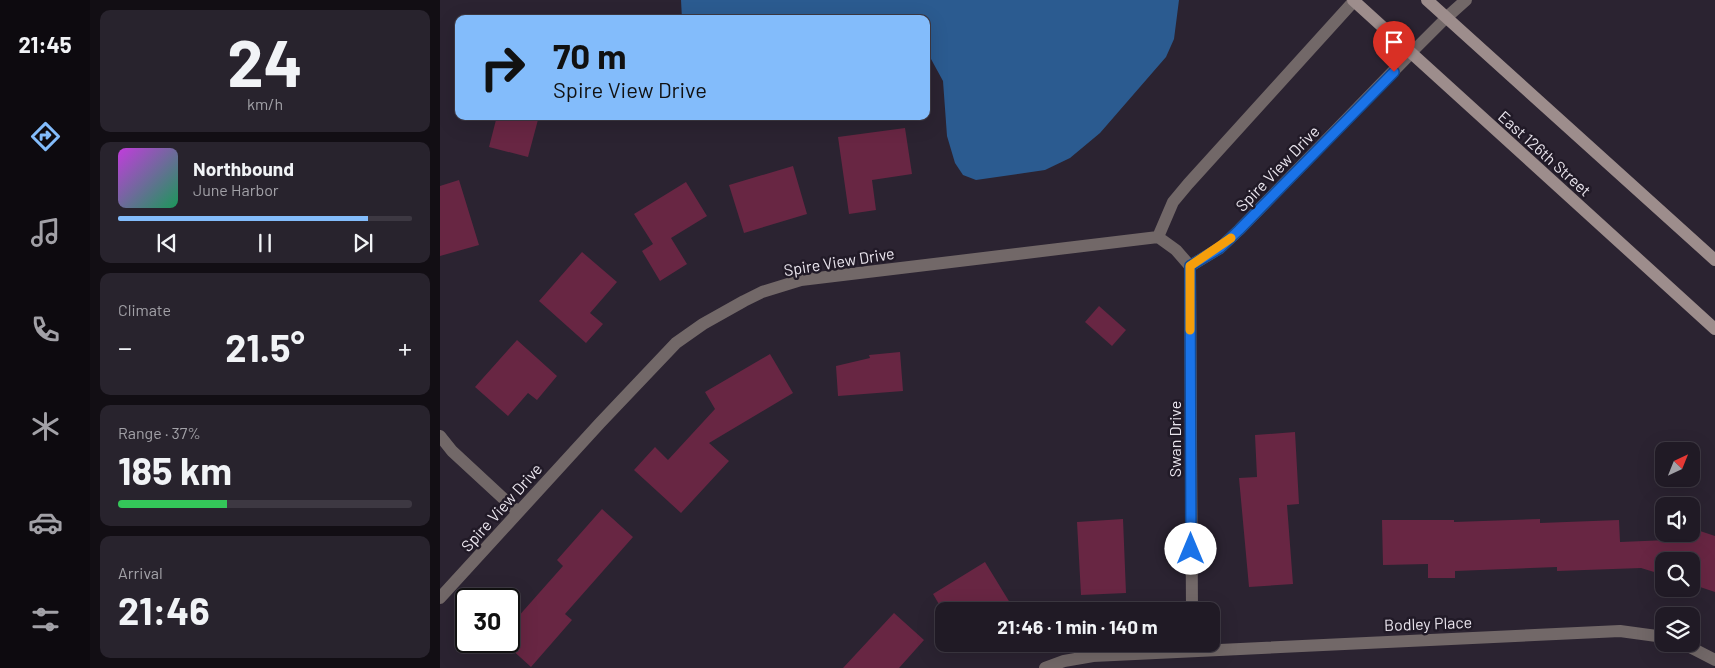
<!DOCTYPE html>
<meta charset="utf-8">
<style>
body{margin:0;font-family:Barlow,sans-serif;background:#28232d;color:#f1f3f6;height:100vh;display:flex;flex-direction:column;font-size:19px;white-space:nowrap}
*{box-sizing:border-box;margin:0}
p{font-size:16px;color:#a2a1a7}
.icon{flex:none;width:28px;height:28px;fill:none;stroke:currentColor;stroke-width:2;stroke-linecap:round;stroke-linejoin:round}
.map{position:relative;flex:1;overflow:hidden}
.side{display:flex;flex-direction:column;gap:10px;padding:10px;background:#120e14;width:350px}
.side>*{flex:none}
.banner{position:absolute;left:15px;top:15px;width:475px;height:105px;border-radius:10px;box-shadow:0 5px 20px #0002,0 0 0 1px #3d3842;background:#83bcfb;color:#111;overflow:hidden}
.needle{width:32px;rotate:43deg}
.controls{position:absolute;left:1215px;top:442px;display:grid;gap:10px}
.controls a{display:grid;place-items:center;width:45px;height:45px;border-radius:10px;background:#201a25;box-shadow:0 5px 20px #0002,0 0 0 1px #3d3842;font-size:25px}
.speed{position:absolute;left:15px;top:588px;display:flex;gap:10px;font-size:25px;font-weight:700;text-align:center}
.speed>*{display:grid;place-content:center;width:65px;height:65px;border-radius:50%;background:#201a25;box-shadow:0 5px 20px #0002,0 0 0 1px #3d3842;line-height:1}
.speed .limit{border:2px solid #111;border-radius:8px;background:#fff;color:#111}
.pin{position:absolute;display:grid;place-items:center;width:42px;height:42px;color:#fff;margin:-51px -21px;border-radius:50% 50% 50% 0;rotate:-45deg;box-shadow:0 0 5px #0007}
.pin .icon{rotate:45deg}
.me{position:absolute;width:55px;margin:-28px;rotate:0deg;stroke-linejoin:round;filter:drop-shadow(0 0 4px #0008)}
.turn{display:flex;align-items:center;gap:18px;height:105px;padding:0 15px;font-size:22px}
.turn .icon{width:65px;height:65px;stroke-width:2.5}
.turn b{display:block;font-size:35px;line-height:42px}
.big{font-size:38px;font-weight:700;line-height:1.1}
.side .card{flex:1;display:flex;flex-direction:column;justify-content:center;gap:8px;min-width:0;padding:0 18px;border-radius:10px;background:#28232d}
.side .dial{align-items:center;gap:0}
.dial b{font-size:65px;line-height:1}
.song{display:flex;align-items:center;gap:15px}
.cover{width:60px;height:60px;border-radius:8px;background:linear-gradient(135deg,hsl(290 70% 55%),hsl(150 70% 35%))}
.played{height:5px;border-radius:2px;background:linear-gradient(90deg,#83bcfb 85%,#3d3842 85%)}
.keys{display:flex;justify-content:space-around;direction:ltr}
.heat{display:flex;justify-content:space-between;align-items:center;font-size:28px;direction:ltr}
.charge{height:8px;border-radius:4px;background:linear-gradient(90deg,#34c759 37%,#3d3842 0)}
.trip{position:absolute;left:495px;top:602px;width:285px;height:50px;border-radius:10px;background:#201a25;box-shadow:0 5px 20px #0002,0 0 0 1px #3d3842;font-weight:700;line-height:50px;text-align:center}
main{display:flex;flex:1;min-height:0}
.dock{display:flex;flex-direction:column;width:90px;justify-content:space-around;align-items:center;background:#0d0a0f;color:#a2a1a7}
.dock .icon{width:35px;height:35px}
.dock .on{color:#83bcfb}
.dock b{font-size:22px;color:#f1f3f6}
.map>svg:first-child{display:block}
</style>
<main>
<nav class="dock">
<b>21:45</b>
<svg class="icon on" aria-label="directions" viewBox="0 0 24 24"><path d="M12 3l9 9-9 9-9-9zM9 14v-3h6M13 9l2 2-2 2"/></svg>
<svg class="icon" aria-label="music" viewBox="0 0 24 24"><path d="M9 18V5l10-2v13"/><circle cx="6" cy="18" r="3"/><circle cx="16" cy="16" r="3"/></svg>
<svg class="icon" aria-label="phone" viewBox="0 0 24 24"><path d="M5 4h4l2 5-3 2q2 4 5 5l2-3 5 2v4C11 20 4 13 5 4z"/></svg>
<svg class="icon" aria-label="climate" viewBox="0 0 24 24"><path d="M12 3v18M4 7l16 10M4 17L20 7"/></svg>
<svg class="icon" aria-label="car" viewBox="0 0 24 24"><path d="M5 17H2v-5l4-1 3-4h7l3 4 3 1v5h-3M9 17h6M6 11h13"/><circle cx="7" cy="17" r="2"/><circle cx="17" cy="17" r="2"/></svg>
<svg class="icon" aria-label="filters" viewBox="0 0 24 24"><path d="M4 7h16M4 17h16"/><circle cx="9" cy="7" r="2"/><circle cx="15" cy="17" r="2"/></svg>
</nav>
<section class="side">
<div class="card dial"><b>24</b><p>km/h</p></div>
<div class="card">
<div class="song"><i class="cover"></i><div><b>Northbound</b><p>June Harbor</p></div></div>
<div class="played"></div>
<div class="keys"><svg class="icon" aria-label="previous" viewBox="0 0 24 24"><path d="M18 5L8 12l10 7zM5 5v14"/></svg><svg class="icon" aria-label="pause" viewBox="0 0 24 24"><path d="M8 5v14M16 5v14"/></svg><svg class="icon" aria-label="next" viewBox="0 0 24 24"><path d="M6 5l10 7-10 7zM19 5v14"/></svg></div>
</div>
<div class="card"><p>Climate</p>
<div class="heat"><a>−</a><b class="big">21.5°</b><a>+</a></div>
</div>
<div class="card"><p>Range · 37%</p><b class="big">185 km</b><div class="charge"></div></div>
<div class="card"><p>Arrival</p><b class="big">21:46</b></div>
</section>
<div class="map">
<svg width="1275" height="668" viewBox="0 0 1275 668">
<rect width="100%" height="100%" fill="#2b2331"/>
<!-- water -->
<path fill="#2b5b90" d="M241 0H739L734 39 726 57 660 133 630 158 605 170 536 180 523 175 515 163 507 136 503 81 491 59 486 57V19H242Z"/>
<!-- building -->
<path fill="#682643" d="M57 116H99L88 157 49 147Z
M465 128 472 174 432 180 436 210 409 214 398 137Z
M353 166 367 214 304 233 289 185Z
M19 180 39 245 0 256V186Z
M246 182 267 216 231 238 247 264 220 281 202 251 213 244 194 214Z
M142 252 177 282 150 313 163 324 146 343 99 301Z
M659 306 686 330 672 346 645 322Z
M77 340 117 376 97 400 88 393 68 416 35 387Z
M460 352 463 391 398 396 396 366 430 358 429 355Z
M330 354 353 393 269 443 289 461 241 513 194 470 215 447 228 460 275 409 265 392Z
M855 432 859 504 847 505 853 584 809 587 799 478 817 477 815 435Z
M162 509 193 537 125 614 132 620 91 667 69 647V627L123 566 117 560Z
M683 519 686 593 641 595 637 522Z
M1100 519V523L1179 520 1180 542 1228 540 1231 534H1251V528L1275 536V592L1251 584V561H1224V575L1201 568 1117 571V567L1015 571V578H988V564L943 565 942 520H1014V522Z
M545 562 575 611H503L493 594Z
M454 613 484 640 459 668H403Z"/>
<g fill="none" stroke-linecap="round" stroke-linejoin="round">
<!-- lane -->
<path stroke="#726868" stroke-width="11" d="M971 53 1007 17"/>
<!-- street -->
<path stroke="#726868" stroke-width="12" d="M1007 17 1026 0
M718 237 733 202 748 184 914 1
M750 266 752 611
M750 266 780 248 799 230 971 53
M0 436 12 451 78 512
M0 598 160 423 236 343 263 324 304 301 322 292 361 280 718 237 736 250 750 266
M1244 644 1275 660
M605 668 624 661 653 656 1180 631 1224 637"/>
<!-- secondary -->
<path stroke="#9d8d8c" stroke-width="12" d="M913 0 1275 329
M987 0 1275 260"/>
</g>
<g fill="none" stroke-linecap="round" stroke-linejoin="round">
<defs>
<path id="route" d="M751 549 750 266 780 248 799 230 954 72"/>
</defs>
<!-- route casing -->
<use href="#route" stroke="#114b97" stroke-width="12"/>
<!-- route -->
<use href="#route" stroke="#1a73e8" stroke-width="9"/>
<!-- slow -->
<path stroke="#f59e0b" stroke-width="9" d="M750 330V266L791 238"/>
</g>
<g text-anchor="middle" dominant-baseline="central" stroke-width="5" stroke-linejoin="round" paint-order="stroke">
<!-- street labels -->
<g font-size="16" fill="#eae5ee" stroke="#211a27">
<text transform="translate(1105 153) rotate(42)">East 126th Street</text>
<text transform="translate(837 168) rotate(-46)">Spire View Drive</text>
<text transform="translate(399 261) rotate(-9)">Spire View Drive</text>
<text transform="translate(734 439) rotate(-90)">Swan Drive</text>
<text transform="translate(61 507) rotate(-48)">Spire View Drive</text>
<text transform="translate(988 623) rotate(-2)">Bodley Place</text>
</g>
</g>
</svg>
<div class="controls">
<a><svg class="needle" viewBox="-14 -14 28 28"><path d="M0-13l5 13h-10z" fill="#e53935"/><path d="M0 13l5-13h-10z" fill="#a2a1a7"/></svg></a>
<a><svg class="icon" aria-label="sound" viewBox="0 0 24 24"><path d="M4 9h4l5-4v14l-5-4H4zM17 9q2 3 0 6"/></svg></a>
<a><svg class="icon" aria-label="search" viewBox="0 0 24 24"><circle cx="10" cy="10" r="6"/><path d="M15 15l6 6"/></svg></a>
<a><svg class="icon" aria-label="layers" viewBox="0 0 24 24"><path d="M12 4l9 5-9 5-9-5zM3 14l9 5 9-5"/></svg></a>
</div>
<div class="speed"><div class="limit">30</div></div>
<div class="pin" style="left:954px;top:72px;background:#d93025"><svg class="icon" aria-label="arrive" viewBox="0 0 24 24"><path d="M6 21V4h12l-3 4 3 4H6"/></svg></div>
<svg class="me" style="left:751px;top:549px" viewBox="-20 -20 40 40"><circle r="19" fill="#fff"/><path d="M0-13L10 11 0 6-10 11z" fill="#1a73e8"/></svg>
<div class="trip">21:46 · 1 min · 140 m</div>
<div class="banner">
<div class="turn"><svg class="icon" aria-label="right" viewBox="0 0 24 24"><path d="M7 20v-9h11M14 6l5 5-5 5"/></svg><div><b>70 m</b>Spire View Drive</div></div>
</div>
</div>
</main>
